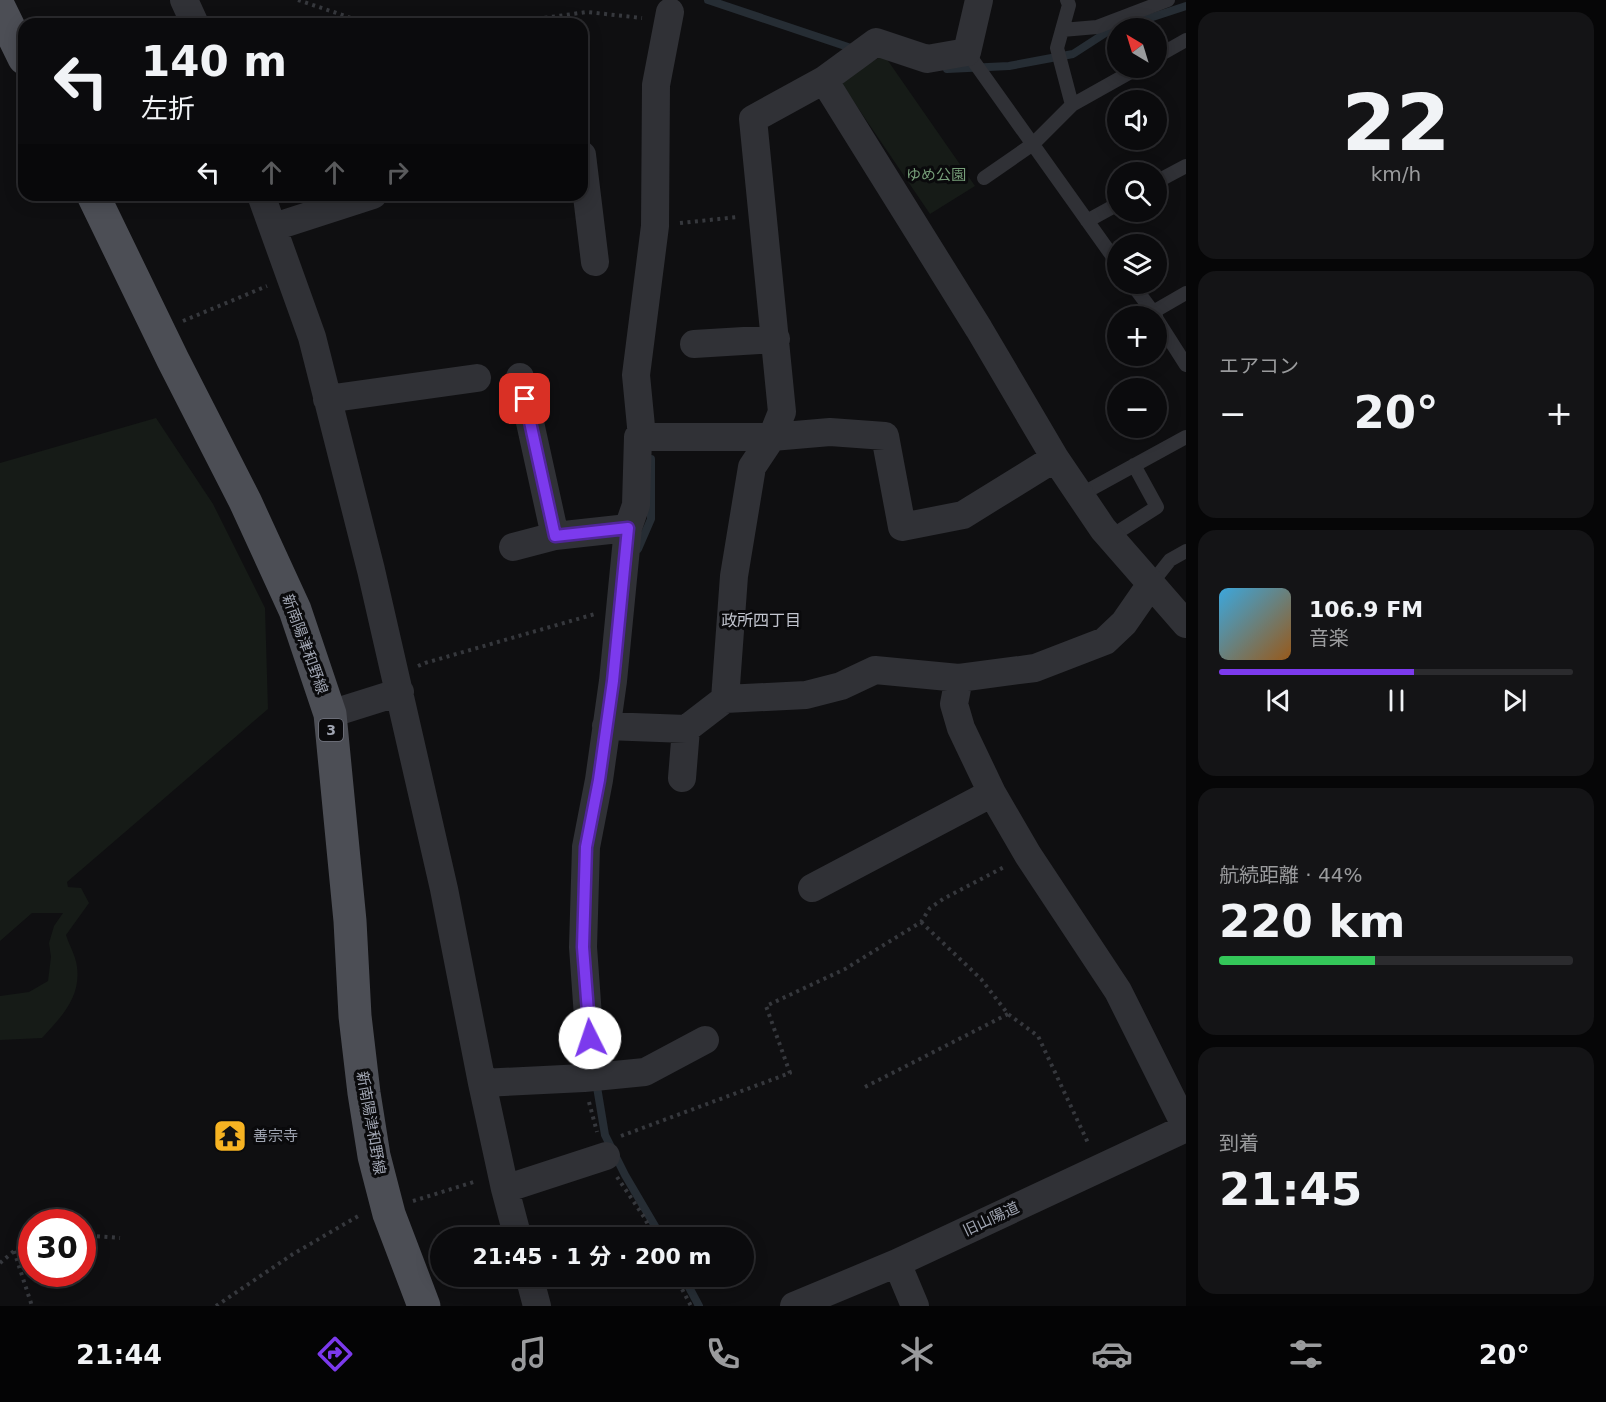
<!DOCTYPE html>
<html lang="ja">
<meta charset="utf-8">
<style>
body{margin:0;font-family:"DejaVu Sans","Noto Sans JP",sans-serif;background:#141416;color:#f1f3f6;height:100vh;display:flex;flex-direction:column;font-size:22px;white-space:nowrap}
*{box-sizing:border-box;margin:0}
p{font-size:20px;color:#9a9b9d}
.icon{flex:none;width:33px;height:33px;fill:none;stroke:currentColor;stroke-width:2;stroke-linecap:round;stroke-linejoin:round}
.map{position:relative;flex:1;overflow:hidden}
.panel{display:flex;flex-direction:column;gap:12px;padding:12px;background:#060607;width:420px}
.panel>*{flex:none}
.guide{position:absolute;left:18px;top:18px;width:570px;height:183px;border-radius:18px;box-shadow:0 3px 15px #0003,0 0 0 2px #2b2b2e;background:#0b0b0d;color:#f1f3f6;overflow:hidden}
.needle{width:39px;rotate:322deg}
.controls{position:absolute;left:1107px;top:18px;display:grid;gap:12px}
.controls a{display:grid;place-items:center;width:60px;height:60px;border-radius:50%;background:#0b0b0d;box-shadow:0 3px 15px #0003,0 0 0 2px #2b2b2e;font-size:30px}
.speed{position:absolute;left:18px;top:1209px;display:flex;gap:12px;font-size:30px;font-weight:700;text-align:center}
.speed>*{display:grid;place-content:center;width:78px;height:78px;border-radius:50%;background:#0b0b0d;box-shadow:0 3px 15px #0003,0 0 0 2px #2b2b2e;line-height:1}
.speed .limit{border:9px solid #d22;background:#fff;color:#111}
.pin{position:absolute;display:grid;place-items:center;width:51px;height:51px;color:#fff;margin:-26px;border-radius:12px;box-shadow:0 3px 9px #0006}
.me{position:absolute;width:66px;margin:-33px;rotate:356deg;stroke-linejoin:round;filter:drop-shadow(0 0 4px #0008)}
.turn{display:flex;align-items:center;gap:21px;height:126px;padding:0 24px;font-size:27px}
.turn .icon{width:78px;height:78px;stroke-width:2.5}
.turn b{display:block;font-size:42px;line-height:51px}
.lanes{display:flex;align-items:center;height:57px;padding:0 24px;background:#0003;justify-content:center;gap:30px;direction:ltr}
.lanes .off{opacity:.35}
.big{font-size:45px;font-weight:700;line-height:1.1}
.panel .widget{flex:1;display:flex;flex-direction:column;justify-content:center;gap:9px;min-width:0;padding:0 21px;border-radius:18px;background:#141416}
.panel .dial{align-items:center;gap:0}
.dial b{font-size:78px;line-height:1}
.song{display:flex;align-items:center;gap:18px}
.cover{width:72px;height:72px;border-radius:9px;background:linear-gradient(135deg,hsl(200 70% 55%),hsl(30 70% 35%))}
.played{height:6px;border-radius:3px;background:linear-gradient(90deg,#7c3aed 55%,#2b2b2e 55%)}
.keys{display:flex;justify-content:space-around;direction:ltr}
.heat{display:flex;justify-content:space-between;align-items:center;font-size:33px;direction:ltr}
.charge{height:9px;border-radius:4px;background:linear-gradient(90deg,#34c759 44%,#2b2b2e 0)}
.trip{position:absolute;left:430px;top:1227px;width:324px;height:60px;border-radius:30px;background:#0b0b0d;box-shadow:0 3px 15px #0003,0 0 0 2px #2b2b2e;font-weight:700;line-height:60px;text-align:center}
.menu{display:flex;height:96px;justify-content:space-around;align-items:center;background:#040405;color:#9a9b9d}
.menu .icon{width:42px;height:42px}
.menu .selected{color:#7c3aed}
.menu b{font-size:27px;color:#f1f3f6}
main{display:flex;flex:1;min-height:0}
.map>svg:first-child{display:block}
</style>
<main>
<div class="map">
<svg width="1186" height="1306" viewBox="0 0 1186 1306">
<rect width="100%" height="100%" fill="#0f0f11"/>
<!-- green -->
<path fill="#161b17" d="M884 55 975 186 930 214 839 80Z
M156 418 213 504 265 608 268 709 67 882 68 887 81 888 89 903 66 935C69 945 76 956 77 967 81 998 61 1017 42 1038L0 1040V996L29 992 48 981 51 957 49 943 54 926 63 913H32L0 941V463Z"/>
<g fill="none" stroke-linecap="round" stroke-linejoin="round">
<!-- stream -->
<path stroke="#262d34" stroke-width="8" d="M708 0 854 49
M1119 28 1186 6
M947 69 1009 66 1073 54 1107 32 1118 29
M638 549 651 519V459
M596 1081 605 1135 625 1175 662 1238
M683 1276 699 1306"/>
<!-- path -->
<path stroke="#36383d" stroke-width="4" stroke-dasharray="3 4.5" stroke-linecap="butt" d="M298 0 369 24
M500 24 587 12 642 18
M680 223 738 217
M183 321 267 286
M418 666 425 663 595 614
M921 922 981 979 1008 1014 1038 1036 1089 1145
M865 1087 1008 1014
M589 1102 597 1132
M621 1136 790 1073 766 1006 845 969 921 922 930 908 943 899 1006 866
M617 1177 644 1217 655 1238
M413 1201 477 1181
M82 1235 120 1238
M14 1251 32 1306
M0 1263 14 1251 32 1242
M675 1276 691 1306
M216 1306 293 1254 360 1215"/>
<!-- lane -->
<path stroke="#303136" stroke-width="14" d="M1067 0 1069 5 1057 48 1072 105
M1062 30 1097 27 1168 0
M967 52 1118 264
M1156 57 1186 40
M984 178 1033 144 1072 105 1138 68
M1156 182 1186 166
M1087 221 1118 204
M1132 284 1156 316
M1153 312 1186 293
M1156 318 1186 365
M1080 495 1186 437
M1110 537 1157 507 1134 465
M1151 584 1170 560 1186 551"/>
<!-- street -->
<path stroke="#303136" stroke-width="28" d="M184 0 195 24
M824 80 979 329 1055 458 1103 529 1186 624
M582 155 595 262
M261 195 312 337 371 570 444 889 482 1083 505 1189 518 1238
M274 227 373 195
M694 344 776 339
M520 377 555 536 628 528 636 505 638 437H772L782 412 753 119 824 80 876 42 927 59 967 52 979 0
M327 399 477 378
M642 437 636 375 655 226 656 85 670 12
M1055 458 963 515 902 527 885 436 830 432 772 437 752 467 734 576 725 699 806 695 841 686 875 670 959 678 1035 668 1105 641 1124 623 1151 584
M513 547 555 536
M959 678 954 704 961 728 992 793 1028 855 1118 991 1186 1127
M330 714 400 692
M606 726 686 729 725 699
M682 778 686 729
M812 888 992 793
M584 1078 591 1058 583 947 586 847 599 780 613 681 628 528
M482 1083 584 1078 645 1072 705 1040
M505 1189 606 1156
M897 1263 915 1306
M529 1276 537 1306
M794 1306 897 1263 1186 1128"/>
<!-- primary -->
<path stroke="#4c4e55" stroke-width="33" d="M0 9 24 58
M93 195 173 360 245 501 295 610 330 714 350 921 355 1016 364 1093 374 1156 389 1214 424 1306"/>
</g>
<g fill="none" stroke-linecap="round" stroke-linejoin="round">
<defs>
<path id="route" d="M525 399 555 536 628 528 613 681 599 780 586 847 583 947 590 1038"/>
</defs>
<!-- route casing -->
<use href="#route" stroke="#51269a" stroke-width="15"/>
<!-- route -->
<use href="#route" stroke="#7c3aed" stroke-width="10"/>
</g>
<!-- icons -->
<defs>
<symbol id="temple-square" viewBox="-11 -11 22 22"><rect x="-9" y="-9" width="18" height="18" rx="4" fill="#f6b322" stroke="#0a0a0c"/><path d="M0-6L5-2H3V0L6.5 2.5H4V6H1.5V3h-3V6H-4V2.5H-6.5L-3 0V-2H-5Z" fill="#111"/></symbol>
</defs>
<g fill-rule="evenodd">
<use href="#temple-square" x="211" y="1117" width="38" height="38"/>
</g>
<g text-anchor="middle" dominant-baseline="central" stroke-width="6" stroke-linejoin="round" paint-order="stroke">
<!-- shield labels -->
<rect fill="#0a0a0c" stroke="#737680" stroke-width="1.5" x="319" y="719" width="24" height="22" rx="4.5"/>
<g font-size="14" font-weight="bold" fill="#a0a5b2">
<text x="331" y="730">3</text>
</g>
<!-- park labels -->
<g font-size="15" fill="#769e79" stroke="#0a0a0c">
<text x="936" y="175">ゆめ公園</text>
</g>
<!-- street labels -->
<g font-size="15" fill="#a0a5b2" stroke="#0a0a0c">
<text transform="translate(305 644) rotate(70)">新南陽津和野線</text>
<text transform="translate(371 1123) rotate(80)">新南陽津和野線</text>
<text transform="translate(991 1219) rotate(-25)">旧山陽道</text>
</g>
<!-- poi labels -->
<g font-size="15" fill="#a0a5b2" stroke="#0a0a0c" text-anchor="start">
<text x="253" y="1136">善宗寺</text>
</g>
<!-- neighbourhood labels -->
<g font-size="16" fill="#c1c4ce" stroke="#0a0a0c">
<text x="761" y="620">政所四丁目</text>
</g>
</g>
</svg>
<div class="controls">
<a><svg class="needle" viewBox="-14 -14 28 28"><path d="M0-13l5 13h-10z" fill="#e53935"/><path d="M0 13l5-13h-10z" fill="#9a9b9d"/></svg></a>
<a><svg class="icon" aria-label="sound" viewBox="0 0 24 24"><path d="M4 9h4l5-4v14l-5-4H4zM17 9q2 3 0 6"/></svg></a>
<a><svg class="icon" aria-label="search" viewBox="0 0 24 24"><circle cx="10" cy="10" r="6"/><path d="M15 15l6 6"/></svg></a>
<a><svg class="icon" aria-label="layers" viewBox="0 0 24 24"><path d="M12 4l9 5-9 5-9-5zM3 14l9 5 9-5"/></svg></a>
<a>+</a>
<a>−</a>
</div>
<div class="speed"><div class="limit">30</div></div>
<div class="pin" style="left:525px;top:399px;background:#d93025"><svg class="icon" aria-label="arrive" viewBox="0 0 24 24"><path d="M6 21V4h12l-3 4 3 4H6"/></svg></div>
<svg class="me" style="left:590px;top:1038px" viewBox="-20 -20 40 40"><circle r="19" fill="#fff"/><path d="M0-13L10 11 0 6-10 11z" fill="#7c3aed"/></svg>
<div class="trip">21:45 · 1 分 · 200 m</div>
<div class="guide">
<div class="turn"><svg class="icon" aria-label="left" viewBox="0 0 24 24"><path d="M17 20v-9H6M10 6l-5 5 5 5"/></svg><div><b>140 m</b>左折</div></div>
<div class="lanes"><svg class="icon" aria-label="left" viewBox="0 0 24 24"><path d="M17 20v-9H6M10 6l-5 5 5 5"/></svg><svg class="icon off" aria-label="ahead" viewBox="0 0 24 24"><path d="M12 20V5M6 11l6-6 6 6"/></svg><svg class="icon off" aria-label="ahead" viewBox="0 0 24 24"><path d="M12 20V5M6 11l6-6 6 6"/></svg><svg class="icon off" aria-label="right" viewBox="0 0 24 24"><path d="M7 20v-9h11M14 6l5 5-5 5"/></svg></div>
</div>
</div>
<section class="panel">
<div class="widget dial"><b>22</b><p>km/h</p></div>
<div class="widget"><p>エアコン</p>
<div class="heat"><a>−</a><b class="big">20°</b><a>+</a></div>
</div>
<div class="widget">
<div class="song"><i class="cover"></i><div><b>106.9 FM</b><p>音楽</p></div></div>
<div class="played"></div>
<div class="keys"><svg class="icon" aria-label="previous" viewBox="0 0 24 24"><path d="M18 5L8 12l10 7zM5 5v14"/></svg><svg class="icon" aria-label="pause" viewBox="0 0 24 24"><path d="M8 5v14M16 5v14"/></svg><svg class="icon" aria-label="next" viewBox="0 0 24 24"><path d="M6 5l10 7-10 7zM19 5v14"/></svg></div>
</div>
<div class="widget"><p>航続距離 · 44%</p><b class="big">220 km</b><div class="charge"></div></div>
<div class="widget"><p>到着</p><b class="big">21:45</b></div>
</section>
</main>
<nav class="menu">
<b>21:44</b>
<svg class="icon selected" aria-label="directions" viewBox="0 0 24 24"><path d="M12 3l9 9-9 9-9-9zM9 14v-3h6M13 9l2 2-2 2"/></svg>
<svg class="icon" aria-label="music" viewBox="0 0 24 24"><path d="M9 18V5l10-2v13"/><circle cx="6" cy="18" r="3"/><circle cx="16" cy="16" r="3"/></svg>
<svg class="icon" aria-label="phone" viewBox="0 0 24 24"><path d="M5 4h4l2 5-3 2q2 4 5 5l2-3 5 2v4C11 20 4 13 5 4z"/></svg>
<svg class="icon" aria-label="climate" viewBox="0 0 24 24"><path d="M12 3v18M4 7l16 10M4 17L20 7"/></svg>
<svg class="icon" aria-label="car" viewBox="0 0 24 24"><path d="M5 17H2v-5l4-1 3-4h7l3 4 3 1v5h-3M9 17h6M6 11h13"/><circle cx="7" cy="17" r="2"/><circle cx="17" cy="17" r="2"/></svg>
<svg class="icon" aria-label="filters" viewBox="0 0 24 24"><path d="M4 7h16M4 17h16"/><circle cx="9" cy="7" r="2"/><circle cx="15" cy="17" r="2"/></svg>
<b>20°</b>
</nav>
